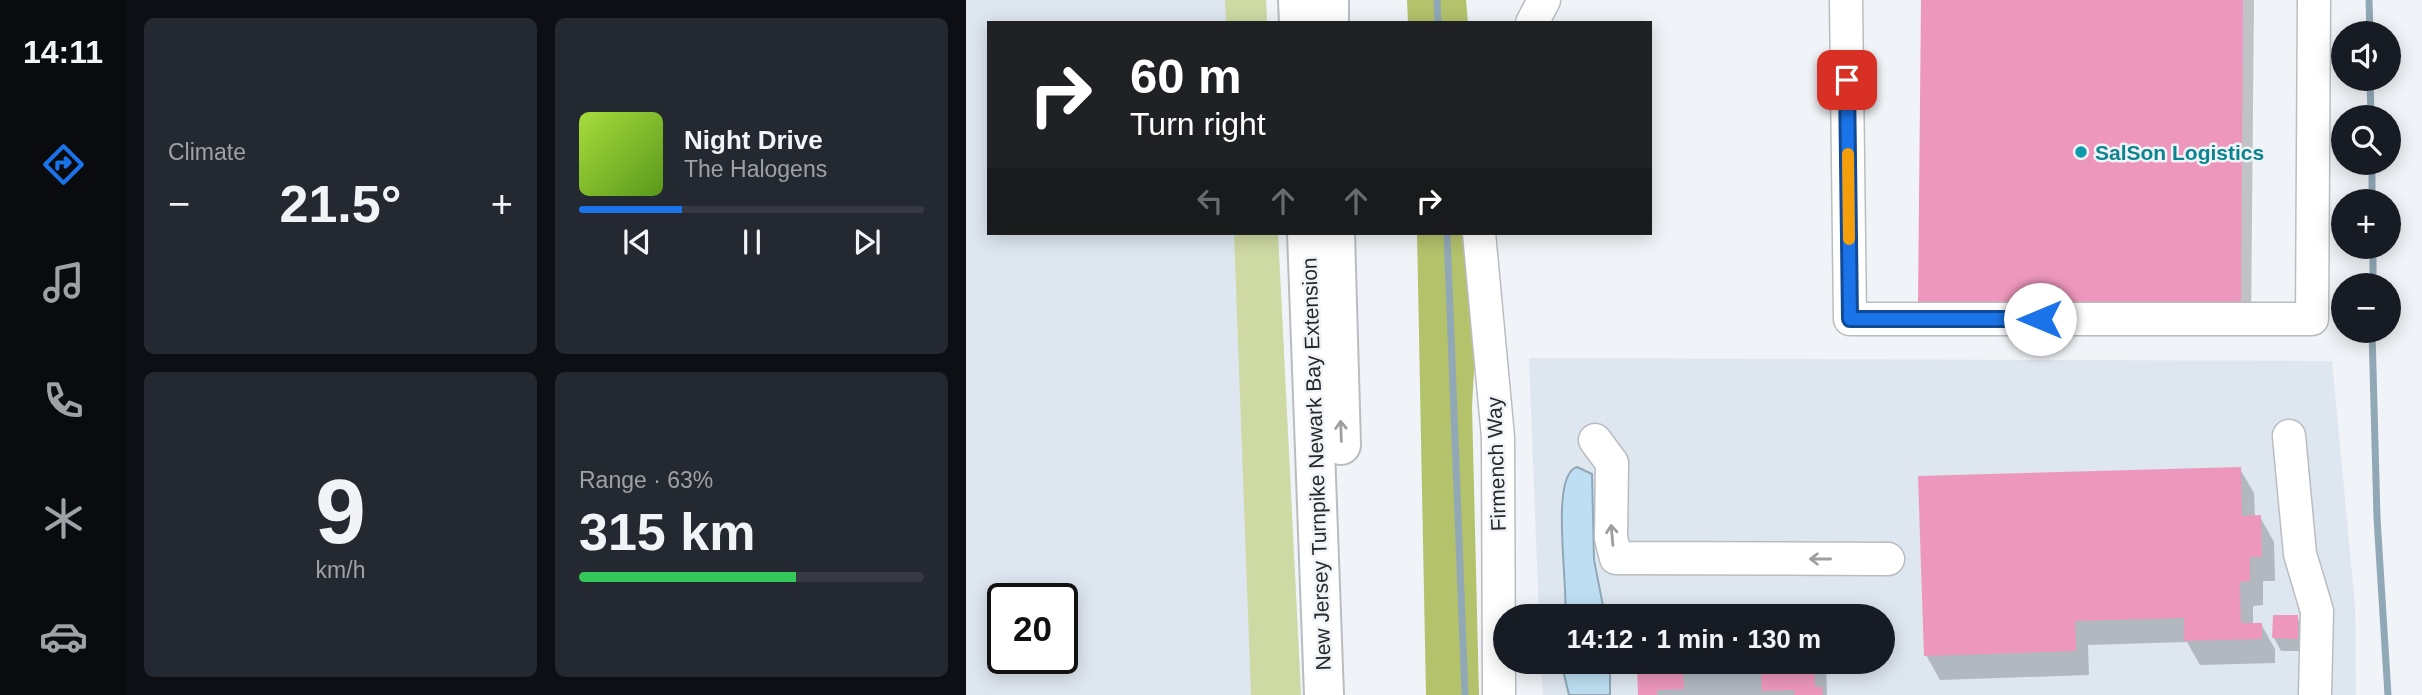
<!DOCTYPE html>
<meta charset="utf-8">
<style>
body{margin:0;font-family:Helvetica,sans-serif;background:#242831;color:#f1f3f6;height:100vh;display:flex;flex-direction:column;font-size:26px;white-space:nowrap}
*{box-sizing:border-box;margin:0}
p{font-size:23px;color:#9ea1a6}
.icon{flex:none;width:38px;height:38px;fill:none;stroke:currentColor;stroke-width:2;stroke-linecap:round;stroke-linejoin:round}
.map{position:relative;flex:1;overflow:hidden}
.drawer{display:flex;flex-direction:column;gap:18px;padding:18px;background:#0d0f14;width:840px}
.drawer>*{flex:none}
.top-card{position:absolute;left:21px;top:21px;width:665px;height:214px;border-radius:0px;box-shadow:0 4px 18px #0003;background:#202124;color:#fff;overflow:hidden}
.fabs{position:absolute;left:1365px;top:21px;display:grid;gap:14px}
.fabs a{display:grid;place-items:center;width:70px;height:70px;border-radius:50%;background:#171b24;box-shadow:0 4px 18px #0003;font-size:35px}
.speed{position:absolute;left:21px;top:583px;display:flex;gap:14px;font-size:35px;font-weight:700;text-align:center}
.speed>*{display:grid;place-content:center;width:91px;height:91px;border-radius:50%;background:#171b24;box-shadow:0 4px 18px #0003;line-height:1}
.speed .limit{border:4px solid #111;border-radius:10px;background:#fff;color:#111}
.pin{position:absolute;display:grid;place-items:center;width:60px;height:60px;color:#fff;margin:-30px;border-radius:14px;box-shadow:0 4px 10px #0006}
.me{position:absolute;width:77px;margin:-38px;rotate:270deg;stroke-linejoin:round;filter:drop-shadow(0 0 5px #0008)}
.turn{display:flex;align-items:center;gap:24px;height:147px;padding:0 28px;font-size:32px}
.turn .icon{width:91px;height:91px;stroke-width:2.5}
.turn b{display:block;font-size:49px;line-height:60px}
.lanes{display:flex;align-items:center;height:66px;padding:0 28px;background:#0003;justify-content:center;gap:35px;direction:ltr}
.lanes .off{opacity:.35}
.big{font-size:52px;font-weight:800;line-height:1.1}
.drawer .tile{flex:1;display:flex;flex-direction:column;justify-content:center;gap:10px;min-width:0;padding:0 24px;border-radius:10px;background:#242831}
.drawer .dial{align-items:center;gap:0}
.dial b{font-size:91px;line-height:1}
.song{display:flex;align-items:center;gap:21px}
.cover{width:84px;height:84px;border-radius:10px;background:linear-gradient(135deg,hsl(80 70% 55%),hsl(90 70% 35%))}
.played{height:7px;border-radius:4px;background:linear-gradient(90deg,#1a73e8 30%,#363941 30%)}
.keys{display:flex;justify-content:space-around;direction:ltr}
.heat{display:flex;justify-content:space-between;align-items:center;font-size:38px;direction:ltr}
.charge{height:10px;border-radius:5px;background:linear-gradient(90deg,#34c759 63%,#363941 0)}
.drawer .tiles{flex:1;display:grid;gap:18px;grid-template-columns:repeat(2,1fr)}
.trip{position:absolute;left:527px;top:604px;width:402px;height:70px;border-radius:35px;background:#171b24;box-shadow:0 4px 18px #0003;font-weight:800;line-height:70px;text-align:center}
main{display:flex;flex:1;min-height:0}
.dock{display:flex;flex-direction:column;width:126px;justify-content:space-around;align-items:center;background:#090b0e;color:#9ea1a6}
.dock .icon{width:49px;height:49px}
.dock .current{color:#1a73e8}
.dock b{font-size:32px;color:#f1f3f6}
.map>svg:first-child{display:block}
</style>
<main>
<nav class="dock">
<b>14:11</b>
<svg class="icon current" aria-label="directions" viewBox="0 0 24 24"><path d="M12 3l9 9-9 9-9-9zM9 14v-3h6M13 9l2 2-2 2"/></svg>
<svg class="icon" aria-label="music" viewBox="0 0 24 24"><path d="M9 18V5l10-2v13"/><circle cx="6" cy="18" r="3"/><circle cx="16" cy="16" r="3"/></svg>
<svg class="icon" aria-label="phone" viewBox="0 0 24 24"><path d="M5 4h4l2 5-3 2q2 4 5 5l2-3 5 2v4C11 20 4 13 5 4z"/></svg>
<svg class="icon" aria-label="climate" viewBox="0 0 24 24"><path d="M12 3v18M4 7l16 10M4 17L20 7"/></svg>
<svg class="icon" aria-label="car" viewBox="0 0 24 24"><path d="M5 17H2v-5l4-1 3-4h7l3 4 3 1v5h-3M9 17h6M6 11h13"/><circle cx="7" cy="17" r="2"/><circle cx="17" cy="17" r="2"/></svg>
</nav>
<section class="drawer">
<div class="tiles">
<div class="tile"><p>Climate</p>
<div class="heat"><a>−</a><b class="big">21.5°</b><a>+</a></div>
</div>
<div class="tile">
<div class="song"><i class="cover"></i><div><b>Night Drive</b><p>The Halogens</p></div></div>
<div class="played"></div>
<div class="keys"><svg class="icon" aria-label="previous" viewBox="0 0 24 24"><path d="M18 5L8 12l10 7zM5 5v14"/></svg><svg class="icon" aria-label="pause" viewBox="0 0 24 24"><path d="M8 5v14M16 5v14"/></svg><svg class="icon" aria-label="next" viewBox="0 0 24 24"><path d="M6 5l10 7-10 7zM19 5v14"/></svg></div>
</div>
<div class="tile dial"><b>9</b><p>km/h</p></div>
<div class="tile"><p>Range · 63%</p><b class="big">315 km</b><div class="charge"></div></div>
</div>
</section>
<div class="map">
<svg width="1456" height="695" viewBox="0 0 1456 695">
<rect width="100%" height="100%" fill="#f0f3f7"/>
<!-- built -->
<path fill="#dee6f0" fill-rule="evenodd" d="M0 0H300L301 23H23V233H312L335 695H0ZM37 598H96V658H37Z
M563 358 1366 361 1389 606 1390 695H577L575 662H917V616H573Z"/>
<!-- green -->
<path fill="#cfd9a4" d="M259 0H300L301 23H260Z
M268 233H312L335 695H285Z"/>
<!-- forest -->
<path fill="#b4c26c" d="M441 0H500L502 23H442Z
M451 233H516L506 406 513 695H460Z"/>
<!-- water -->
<path fill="#bedff3" stroke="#91a8b6" stroke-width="2" d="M611 467 626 474 628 560 639 616H599C603 587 583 475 611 467Z
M595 662H644V695H603Z"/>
<!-- shadow -->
<path fill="#0003" d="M957 0H1288L1285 327Z
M1274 469 1288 493 1289 517H1294L1308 542 1309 581H1297V605L1287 606V625L1295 624 1309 649V663L1234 665 1221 642 1122 645 1123 675 974 680 960 655Z
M1331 617 1338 630V651H1315L1308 638Z
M672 662H860L861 695H674Z"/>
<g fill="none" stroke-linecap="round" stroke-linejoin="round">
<!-- stream -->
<path stroke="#91a8b6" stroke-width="7" d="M471 0 472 23
M1403 0 1404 33
M1404 79 1405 117
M1406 163V201
M481 233 499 695
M1407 285V247
M1406 331 1411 518 1422 695"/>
</g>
<!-- building -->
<path fill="#ee97bc" d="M955 0H1277L1275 308 952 304Z
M1275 467 1276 516 1295 515 1296 557H1284V581L1274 582 1275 623H1296V639L1218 641V618L1109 621 1110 651 958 656 952 476Z
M841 604V616H669V610Z
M1307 615H1332V639L1306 638Z
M671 662H848L849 687H856L857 695H828V690L796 691 795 671 717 674 718 689 691 690V695H672Z"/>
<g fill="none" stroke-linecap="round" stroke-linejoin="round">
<defs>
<path id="minor" d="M880 0 884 319H1346L1348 0
M566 23 578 0
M513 233 532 437 533 695
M1323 436 1334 554 1351 611 1349 695
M629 440 646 463 645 538 650 558 922 559"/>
<path id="highway" d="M332 0 333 23
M363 0V23
M341 233 358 695
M369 233 375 445"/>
</defs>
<!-- minor casing -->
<use href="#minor" stroke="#babdc0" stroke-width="35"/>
<!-- highway casing -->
<use href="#highway" stroke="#babdc0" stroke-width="42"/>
<!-- minor -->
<use href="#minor" stroke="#fff" stroke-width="32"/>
<!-- highway -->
<use href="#highway" stroke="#fff" stroke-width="38"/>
</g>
<!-- one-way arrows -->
<defs><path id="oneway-shaft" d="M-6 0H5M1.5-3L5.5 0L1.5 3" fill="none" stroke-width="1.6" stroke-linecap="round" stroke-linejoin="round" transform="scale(1.75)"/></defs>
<g stroke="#9e9e9f">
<use href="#oneway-shaft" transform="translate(375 431) rotate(-92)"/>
<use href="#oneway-shaft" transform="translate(646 535) rotate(-95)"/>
<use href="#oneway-shaft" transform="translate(854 559) rotate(-180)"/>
</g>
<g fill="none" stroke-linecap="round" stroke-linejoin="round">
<defs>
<path id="route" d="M881 80 884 319H1074"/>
</defs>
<!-- route casing -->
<use href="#route" stroke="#114b97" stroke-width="18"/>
<!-- route -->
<use href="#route" stroke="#1a73e8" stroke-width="12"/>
<!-- slow -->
<path stroke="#f59e0b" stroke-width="12" d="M882 154 883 239"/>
</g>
<!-- markers -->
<circle fill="#0f9aa8" stroke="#f0f3f7" stroke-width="2.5" cx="1115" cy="152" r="7"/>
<g text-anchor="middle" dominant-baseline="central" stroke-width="5" stroke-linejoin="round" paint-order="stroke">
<!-- culture labels -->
<g font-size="21" font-weight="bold" fill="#0d838f" stroke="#f0f3f7" text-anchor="start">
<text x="1129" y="152">SalSon Logistics</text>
</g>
<!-- street labels -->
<g font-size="21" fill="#272829" stroke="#f0f3f7">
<text transform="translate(350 464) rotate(-92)">New Jersey Turnpike Newark Bay Extension</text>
<text transform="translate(530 464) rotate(-92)">Firmench Way</text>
</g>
</g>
</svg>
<div class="fabs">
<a><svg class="icon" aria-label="sound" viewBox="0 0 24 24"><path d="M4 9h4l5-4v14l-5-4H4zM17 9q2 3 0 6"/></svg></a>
<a><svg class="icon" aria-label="search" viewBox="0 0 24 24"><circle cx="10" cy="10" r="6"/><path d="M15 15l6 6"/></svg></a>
<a>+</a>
<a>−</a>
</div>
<div class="speed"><div class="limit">20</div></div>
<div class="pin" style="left:881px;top:80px;background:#d93025"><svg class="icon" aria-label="arrive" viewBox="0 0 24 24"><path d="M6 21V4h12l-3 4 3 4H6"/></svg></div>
<svg class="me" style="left:1074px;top:319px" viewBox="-20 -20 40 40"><circle r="19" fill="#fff"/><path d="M0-13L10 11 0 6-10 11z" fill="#1a73e8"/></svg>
<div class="trip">14:12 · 1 min · 130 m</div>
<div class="top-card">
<div class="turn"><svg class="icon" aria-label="right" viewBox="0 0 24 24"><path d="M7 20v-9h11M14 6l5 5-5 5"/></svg><div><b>60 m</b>Turn right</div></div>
<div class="lanes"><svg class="icon off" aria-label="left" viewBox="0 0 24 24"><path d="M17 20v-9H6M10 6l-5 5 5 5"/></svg><svg class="icon off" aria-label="ahead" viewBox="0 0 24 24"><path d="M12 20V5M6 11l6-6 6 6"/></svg><svg class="icon off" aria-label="ahead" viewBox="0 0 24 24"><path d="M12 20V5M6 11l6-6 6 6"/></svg><svg class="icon" aria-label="right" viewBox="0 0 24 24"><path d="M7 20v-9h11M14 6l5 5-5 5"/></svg></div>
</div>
</div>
</main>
